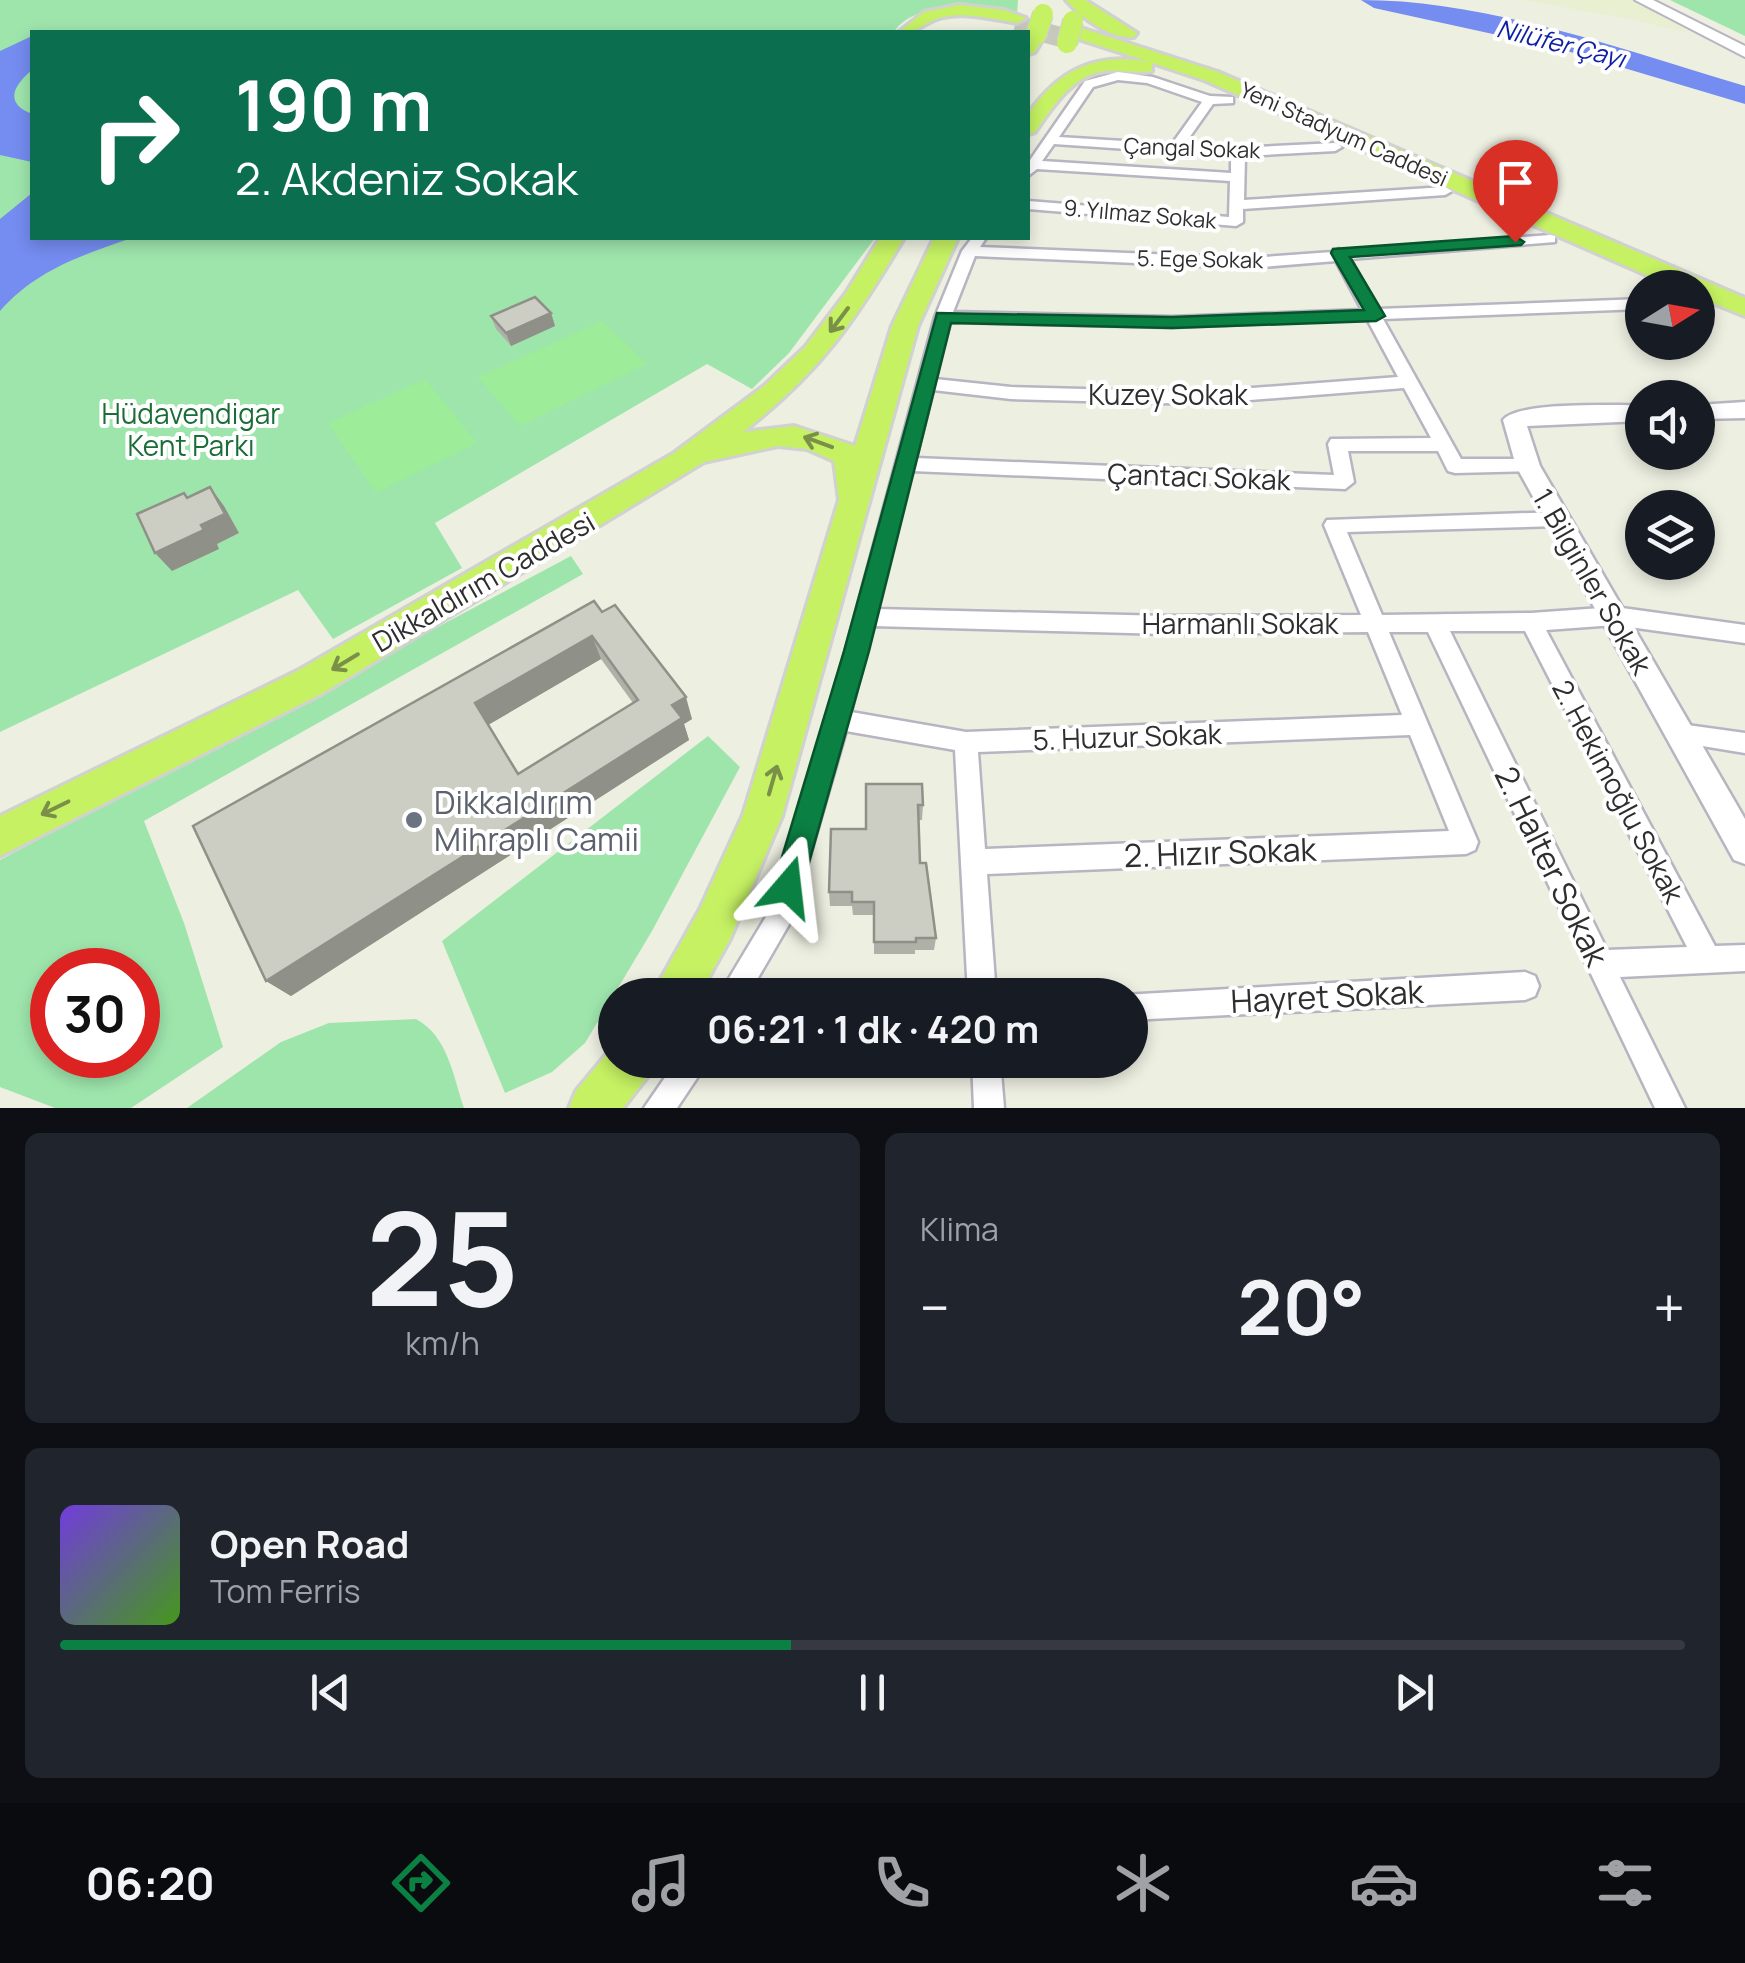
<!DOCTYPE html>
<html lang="tr">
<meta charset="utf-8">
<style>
body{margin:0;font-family:Manrope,sans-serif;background:#20242c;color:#f1f3f6;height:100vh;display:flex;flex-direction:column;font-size:38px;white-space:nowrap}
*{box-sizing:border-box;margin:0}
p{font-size:32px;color:#9ea1a6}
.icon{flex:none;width:55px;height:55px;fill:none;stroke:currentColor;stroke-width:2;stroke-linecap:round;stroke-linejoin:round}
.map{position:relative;height:1108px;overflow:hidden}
.sheet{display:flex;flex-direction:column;gap:25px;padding:25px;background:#0d0f14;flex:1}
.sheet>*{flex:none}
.top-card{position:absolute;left:30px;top:30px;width:1000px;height:210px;border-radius:0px;box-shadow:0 5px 15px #0003;background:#0b6e4f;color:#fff;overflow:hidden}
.needle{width:65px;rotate:79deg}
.fabs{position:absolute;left:1625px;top:270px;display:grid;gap:20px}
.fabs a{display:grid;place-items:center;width:90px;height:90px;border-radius:50%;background:#171b24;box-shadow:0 5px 15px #0003;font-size:50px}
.speed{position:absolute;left:30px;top:948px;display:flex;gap:20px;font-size:50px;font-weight:700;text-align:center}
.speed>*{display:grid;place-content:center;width:130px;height:130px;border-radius:50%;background:#171b24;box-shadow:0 5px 15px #0003;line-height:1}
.speed .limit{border:15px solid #d22;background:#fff;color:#111}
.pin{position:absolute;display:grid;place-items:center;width:85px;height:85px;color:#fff;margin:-102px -42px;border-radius:50% 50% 50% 0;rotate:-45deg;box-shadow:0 0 10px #0007}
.pin .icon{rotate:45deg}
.me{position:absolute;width:110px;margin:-55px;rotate:17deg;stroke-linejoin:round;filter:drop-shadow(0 0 8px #0008)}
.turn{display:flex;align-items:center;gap:35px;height:210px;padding:0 40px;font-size:45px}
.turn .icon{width:130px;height:130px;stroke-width:2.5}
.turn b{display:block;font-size:70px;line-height:85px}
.big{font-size:75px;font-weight:700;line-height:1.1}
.sheet .tile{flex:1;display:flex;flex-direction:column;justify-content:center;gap:15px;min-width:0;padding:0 35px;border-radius:15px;background:#20242c}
.sheet .dial{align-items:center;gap:0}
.dial b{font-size:130px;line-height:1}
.song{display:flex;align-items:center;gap:30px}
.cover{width:120px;height:120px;border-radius:15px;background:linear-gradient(135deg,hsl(260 70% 55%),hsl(100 70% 35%))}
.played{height:10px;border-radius:5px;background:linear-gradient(90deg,#0b8043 45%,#363941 45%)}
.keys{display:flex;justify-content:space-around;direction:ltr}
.heat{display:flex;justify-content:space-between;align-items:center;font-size:55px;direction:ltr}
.sheet .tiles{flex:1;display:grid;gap:25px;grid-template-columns:1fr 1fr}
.tile:last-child{grid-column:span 2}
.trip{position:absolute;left:598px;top:978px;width:550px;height:100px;border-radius:50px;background:#171b24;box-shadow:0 5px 15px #0003;font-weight:700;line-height:100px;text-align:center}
.menu{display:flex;height:160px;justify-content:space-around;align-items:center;background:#090b0e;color:#9ea1a6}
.menu .icon{width:70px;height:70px}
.menu .on{color:#0b8043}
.menu b{font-size:45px;color:#f1f3f6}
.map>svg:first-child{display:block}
</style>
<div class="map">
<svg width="1745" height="1108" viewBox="0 0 1745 1108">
<rect width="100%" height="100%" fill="#edefe1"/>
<!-- education -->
<path fill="#e9f0d1" d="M1523 0H1634L1693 34 1630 19Z"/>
<!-- green -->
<path fill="#9ee5ac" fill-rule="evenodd" d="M0 0H1018L1017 14C983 7 913 0 894 32H32V238H875L789 353 752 389 707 364 435 523 462 568 333 639 298 590 0 732Z
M1670 0H1745V36Z
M571 556 583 574 144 821 184 923 223 1047 131 1108H55L0 1087V860ZM52 970H138V1055H52Z
M708 736 740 767 652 931 585 1043 552 1072 505 1093 442 941Z
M416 1019C448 1036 453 1076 464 1108H187L281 1042 329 1023Z"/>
<!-- pitch -->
<path fill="#9cec9a" d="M602 321 647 364 520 426 478 377Z
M425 379 477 443 376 493 328 423Z"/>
<!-- water -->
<path fill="#758cf0" d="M32 36V70C13 86 4 103 32 114V162L0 155V51Z
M32 193V238H132C82 255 36 270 0 311V219Z"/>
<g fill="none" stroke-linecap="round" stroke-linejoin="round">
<!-- river -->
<path fill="#758cf0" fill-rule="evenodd" d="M1361 0C1488 0 1624 50 1745 86V104L1557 48 1374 8Z"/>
<!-- primary-tunnel -->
<path stroke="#c7c8bd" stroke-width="20" stroke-dasharray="20 10" stroke-linecap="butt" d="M1015 25 1076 41"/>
<defs>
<path id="minor" d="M1118 72 1153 77 1210 96 1233 97V103L1213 104 1184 145 1238 148 1335 143 1342 147 1335 151 1245 156 1244 200 1445 187 1452 191 1445 195 1243 209V222L1236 226 1028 209V201L1229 217 1230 181 1037 169 1028 176V163L1085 81ZM1118 80 1147 83 1202 102 1172 144 1059 137 1093 87ZM1054 144 1231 156V173L1042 161Z
M1550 235 1555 236V242L1350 259 1378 309 1642 299V309L1383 319 1461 459H1528L1535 461 1537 466 1535 471 1455 473 1448 471 1438 451H1348L1354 482 1345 489 912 471 877 609 1167 616 1361 615 1324 525 1327 520 1558 512 1568 519 1558 526 1347 532 1382 615 1531 613 1615 607 1745 625V643L1615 625 1546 630 1715 946 1745 945V971L1620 977 1685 1108H1655L1428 632H1389L1478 842 1475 850 1466 854 987 874 996 995H968L955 750 846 731 791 921 748 995H719L767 915 827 720 935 317 962 251 972 238H986L980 247 1250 258 1332 252 1339 249 1345 251ZM975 256 1250 268 1336 261 1362 310 1172 317 953 312ZM1367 319 1398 377 1200 392 1011 387 935 379 950 322 1172 327ZM1404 388 1431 438 1331 439 1328 444 1334 475 916 458 933 390 1011 399 1200 404ZM873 626 1167 634 1368 632 1402 715 966 732 851 712ZM1450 631H1525L1687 947 1607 950ZM1410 735 1449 831 985 849 978 752Z
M1680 724 1745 733V753L1672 741 1668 734 1672 727Z
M1525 972 1535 976 1539 986 1535 996 1525 1000 1130 1020V995H1123Z
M677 1060H709L677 1108H644Z
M972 1060H1000L1004 1108H974Z"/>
<path id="tertiary" d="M1745 402V418L1698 419V405Z
M1642 405V421L1527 426 1540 466 1745 819V864L1734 860 1516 466 1503 420C1519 401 1614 406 1642 405Z"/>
<path id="secondary" d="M1635 0H1653L1745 46V57Z"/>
<path id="primary" d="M1066 0H1085L1137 33 1134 37C1111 40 1081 17 1066 0Z
M959 5 1004 10 1026 18 1017 23C994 19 967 12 943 17 925 21 919 33 899 32L924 12Z
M1078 27 1218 72 1745 298V316L1698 297V288H1676L1204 80 1152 63V71C1136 74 1120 69 1105 71 1072 75 1052 108 1035 132L1028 134V114C1059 70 1095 52 1150 62L1072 37V29Z
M1036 29 1045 35 1035 52 1028 54V34Z
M880 238H904C855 321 820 372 743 432L794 426 855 446 892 326 934 238H958L918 326 782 816 730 939 699 995H652L700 909 743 815 839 500 834 461 807 449 778 446 704 462 323 693 0 856V816L297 671 674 453 764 386 805 347 846 293Z
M615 1044V1060H655L648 1076 623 1108H569L576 1091Z"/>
</defs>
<!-- minor casing -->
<use href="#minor" stroke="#b8b4c1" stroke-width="5"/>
<!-- tertiary casing -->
<use href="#tertiary" stroke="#b8b4c1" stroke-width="5"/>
<!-- secondary casing -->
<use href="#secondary" stroke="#b8b4c1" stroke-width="4"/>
<!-- primary casing -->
<use href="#primary" stroke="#d1d1d1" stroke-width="6"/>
<!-- minor -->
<use href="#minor" fill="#fff" fill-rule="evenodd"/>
<!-- tertiary -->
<use href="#tertiary" fill="#fff" fill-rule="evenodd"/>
<!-- secondary -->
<use href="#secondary" fill="#fff" fill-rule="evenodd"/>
<!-- primary -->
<use href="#primary" fill="#c5f163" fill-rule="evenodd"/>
<defs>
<path id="primary-bridge" d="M1036 35 1043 14
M1067 43 1073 21"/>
</defs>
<!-- primary-bridge casing -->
<use href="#primary-bridge" stroke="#d1d1d1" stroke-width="22" stroke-linecap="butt"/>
<!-- primary-bridge -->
<use href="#primary-bridge" stroke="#c5f163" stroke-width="20"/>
</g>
<!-- wall -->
<path fill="#afb1a8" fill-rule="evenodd" d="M551 313 555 326 511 346 496 329 491 316Z
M594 601 692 719 684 724 689 740 291 996 266 981ZM601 659 633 703 518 774 488 725Z
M866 784 923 805 922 820H919L920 863 936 938 934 950H915V954H874V915H853L852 906H830L829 892 866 829Z"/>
<!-- shaded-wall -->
<path fill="#8f9088" d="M551 313 555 326 511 346 506 333Z
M210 487 224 506 239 533 217 544 219 549 172 571 155 553 201 525Z
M592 636 601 659 488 725 475 703Z
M686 697 692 719 684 724 689 740 291 996 266 981Z"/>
<!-- building -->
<path fill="#cccec3" stroke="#8f9088" stroke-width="2.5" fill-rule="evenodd" d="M535 297 551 313 506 333 491 316Z
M210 487 225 514 201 525 204 530 155 553 137 514 184 493 187 498Z
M594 601 602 612 615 605 686 697 672 705 682 718 266 981 193 826ZM592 636 638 700 518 774 475 703Z
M866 784H922L923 805H918L920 863H926L936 938H916V942H874V902H852V892H829L831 829H866Z"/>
<!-- one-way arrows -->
<defs><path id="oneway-shaft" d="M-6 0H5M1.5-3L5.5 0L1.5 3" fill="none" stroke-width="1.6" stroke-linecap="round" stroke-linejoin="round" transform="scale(2.5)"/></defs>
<g stroke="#7a9048">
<use href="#oneway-shaft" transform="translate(839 320) rotate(127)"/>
<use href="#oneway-shaft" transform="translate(818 442) rotate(-160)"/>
<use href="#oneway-shaft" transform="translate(345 662) rotate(149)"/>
<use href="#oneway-shaft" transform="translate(773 780) rotate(-74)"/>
<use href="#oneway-shaft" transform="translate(55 808) rotate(154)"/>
</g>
<!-- route -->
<path fill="#0b8043" stroke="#07532c" stroke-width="2.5" d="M1515 236 1524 242 1521 245 1350 257 1385 316 1376 321 1172 328 951 323 869 651 802 887 798 897 788 902 777 897 773 887 844 651 937 313 1172 317 1364 310 1331 253 1333 249Z"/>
<!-- markers -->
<circle fill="#6b7280" stroke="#fff" stroke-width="4" cx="414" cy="820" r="10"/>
<g text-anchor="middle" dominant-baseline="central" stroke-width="8" stroke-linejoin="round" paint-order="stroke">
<!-- far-street labels -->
<g font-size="22" fill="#2e2e2e" stroke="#fff">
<text transform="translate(1344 134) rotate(24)">Yeni Stadyum Caddesi</text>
<text transform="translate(1192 148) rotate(2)">Çangal Sokak</text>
<text transform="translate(1140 214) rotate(5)">9. Yılmaz Sokak</text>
<text transform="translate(1200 259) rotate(1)">5. Ege Sokak</text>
</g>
<!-- far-water labels -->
<g font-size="25" font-style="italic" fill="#0d1ea2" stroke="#fff">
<text transform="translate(1561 43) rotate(14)">Nilüfer Çayı</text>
</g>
<!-- street labels -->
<g font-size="28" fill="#2e2e2e" stroke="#fff">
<text x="1168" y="394">Kuzey Sokak</text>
<text transform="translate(1199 476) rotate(2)">Çantacı Sokak</text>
<text transform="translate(483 581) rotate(-30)">Dikkaldırım Caddesi</text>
<text transform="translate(1593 581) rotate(60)">1. Bilginler Sokak</text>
<text x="1240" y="623">Harmanlı Sokak</text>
<text transform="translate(1127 736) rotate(-2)">5. Huzur Sokak</text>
<text transform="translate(1619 791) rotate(62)">2. Hekimoğlu Sokak</text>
</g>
<!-- park labels -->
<g font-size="28" fill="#1b6d37" stroke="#fff">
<text x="191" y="413">Hüdavendigar<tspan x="191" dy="32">Kent Parkı</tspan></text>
</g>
<!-- near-worship labels -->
<g font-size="32" fill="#5b616d" stroke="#fff" text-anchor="start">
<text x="434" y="802">Dikkaldırım<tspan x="434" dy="37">Mihraplı Camii</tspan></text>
</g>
<!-- near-street labels -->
<g font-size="32" fill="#2e2e2e" stroke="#fff">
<text transform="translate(1220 852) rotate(-2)">2. Hızır Sokak</text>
<text transform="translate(1552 866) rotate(64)">2. Halter Sokak</text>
<text transform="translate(1327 996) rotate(-3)">Hayret Sokak</text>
</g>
</g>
</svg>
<div class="fabs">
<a><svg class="needle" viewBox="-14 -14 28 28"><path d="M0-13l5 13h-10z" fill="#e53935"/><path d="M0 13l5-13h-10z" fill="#9ea1a6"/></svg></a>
<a><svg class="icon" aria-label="sound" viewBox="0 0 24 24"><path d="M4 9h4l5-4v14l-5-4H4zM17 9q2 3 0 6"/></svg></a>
<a><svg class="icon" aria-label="layers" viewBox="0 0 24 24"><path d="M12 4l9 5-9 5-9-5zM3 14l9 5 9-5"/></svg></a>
</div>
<div class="speed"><div class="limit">30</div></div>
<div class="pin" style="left:1515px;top:242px;background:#d93025"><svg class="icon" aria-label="arrive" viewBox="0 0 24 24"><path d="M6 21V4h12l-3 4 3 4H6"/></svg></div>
<svg class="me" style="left:788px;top:887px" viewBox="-20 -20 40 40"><path d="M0-17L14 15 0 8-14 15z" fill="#0b8043" stroke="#fff" stroke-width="4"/></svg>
<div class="trip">06:21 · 1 dk · 420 m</div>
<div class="top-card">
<div class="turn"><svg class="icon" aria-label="right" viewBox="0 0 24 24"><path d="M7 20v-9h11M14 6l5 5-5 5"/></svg><div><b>190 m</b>2. Akdeniz Sokak</div></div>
</div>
</div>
<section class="sheet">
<div class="tiles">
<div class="tile dial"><b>25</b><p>km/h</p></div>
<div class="tile"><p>Klima</p>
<div class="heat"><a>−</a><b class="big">20°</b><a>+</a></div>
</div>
<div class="tile">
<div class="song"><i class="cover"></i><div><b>Open Road</b><p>Tom Ferris</p></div></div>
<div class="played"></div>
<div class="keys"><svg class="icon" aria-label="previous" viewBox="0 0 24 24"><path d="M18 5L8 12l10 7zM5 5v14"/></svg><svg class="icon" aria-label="pause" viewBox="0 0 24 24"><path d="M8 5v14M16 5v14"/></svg><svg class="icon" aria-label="next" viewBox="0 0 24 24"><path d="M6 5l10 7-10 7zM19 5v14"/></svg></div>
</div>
</div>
</section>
<nav class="menu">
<b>06:20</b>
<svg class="icon on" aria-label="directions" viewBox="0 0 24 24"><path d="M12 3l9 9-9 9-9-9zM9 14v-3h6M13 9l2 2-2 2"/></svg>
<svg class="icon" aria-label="music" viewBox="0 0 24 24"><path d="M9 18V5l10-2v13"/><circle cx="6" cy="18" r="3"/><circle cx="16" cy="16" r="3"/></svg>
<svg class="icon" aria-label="phone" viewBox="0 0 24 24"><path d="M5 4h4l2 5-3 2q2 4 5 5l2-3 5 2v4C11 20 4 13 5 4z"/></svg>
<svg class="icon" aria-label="climate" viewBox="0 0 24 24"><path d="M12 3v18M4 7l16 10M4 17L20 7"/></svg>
<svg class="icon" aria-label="car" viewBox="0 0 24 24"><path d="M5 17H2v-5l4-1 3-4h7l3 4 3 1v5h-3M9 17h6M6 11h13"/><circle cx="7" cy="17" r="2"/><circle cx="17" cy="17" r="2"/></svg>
<svg class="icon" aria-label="filters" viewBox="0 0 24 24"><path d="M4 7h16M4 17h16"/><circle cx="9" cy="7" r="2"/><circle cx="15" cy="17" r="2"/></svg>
</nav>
